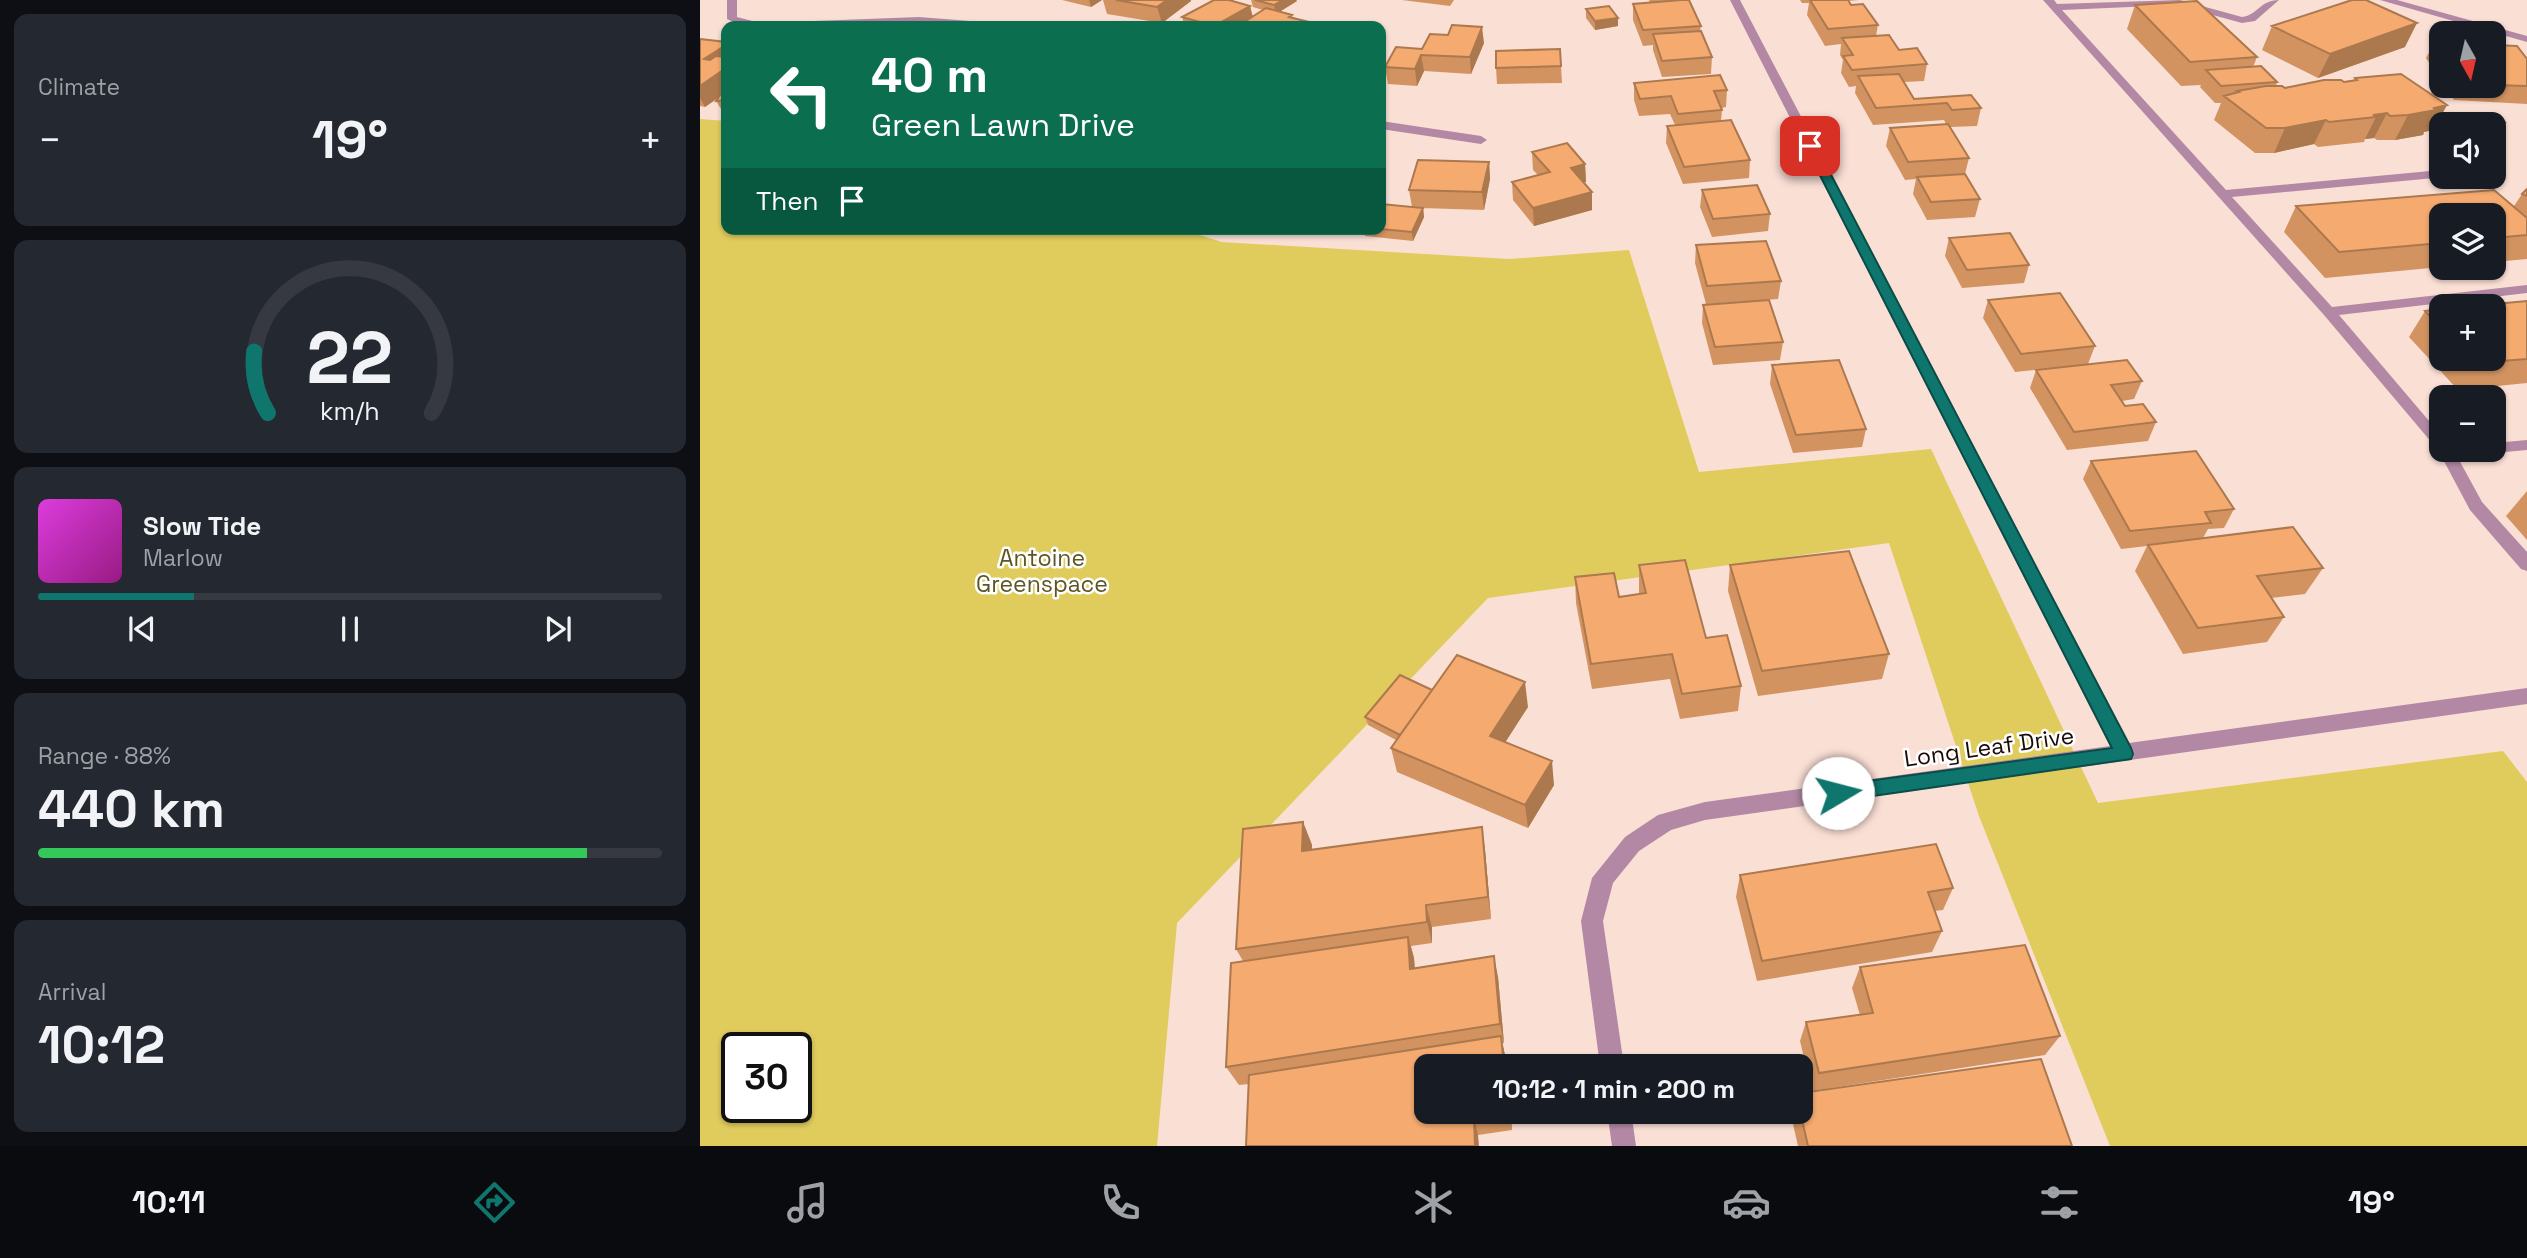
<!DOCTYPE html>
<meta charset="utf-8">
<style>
body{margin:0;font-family:"Space Grotesk",sans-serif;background:#242831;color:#f1f3f6;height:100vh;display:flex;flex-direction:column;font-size:26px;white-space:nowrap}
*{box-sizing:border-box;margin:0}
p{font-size:23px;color:#9ea1a6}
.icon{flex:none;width:38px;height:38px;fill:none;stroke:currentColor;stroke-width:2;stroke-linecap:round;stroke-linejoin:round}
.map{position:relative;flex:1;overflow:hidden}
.side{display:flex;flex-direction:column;gap:14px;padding:14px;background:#0d0f14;width:700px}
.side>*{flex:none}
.banner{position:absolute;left:21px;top:21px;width:665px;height:214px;border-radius:14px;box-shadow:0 2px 5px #0004;background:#0b6e4f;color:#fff;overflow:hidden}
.needle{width:46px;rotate:172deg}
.buttons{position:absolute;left:1729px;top:21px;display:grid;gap:14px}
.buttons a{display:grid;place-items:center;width:77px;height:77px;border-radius:14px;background:#171b24;box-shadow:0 2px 5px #0004;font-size:35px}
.speed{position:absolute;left:21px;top:1032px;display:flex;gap:14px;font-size:35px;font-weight:700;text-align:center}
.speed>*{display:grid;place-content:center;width:91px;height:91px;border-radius:50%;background:#171b24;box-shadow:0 2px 5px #0004;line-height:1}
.speed .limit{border:4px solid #111;border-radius:10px;background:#fff;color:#111}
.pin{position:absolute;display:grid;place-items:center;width:60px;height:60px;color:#fff;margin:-30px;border-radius:14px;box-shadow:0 4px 10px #0006}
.me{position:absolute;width:77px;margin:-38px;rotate:82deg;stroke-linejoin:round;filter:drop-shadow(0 0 5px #0008)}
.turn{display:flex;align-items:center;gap:24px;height:147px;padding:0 35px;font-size:32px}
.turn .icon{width:91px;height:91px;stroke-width:2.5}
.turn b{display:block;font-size:49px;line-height:60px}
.then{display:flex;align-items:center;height:66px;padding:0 35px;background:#0003;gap:14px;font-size:26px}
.big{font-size:52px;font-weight:600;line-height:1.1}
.side .widget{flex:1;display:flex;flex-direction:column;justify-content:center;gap:10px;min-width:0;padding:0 24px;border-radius:14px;background:#242831}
.side .dial{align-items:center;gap:0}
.dial svg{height:182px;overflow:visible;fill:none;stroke:#363941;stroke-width:7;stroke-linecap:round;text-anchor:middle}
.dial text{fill:#f1f3f6;stroke:none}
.song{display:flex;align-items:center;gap:21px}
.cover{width:84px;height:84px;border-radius:10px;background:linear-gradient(135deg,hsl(300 70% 55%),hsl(310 70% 35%))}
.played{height:7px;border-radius:4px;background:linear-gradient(90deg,#0f766e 25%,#363941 25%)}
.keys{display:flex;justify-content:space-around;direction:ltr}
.heat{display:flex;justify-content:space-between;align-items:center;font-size:38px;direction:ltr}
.charge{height:10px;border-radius:5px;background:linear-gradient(90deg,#34c759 88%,#363941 0)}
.trip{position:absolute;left:714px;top:1054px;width:399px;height:70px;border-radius:14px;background:#171b24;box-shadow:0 2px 5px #0004;font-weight:600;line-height:70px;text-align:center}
.dock{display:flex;height:112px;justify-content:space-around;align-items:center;background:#090b0e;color:#9ea1a6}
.dock .icon{width:49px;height:49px}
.dock .on{color:#0f766e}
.dock b{font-size:32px;color:#f1f3f6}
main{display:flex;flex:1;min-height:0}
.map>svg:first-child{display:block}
</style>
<main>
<section class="side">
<div class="widget"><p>Climate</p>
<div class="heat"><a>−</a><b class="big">19°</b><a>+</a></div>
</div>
<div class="widget dial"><svg viewBox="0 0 100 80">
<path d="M14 69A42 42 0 1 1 86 69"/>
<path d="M14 69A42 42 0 0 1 8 42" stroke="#0f766e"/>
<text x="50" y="56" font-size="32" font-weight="700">22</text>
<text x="50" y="72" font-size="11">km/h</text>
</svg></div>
<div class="widget">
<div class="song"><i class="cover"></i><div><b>Slow Tide</b><p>Marlow</p></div></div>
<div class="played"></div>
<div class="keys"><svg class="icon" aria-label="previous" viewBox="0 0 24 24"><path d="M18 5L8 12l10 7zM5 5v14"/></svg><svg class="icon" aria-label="pause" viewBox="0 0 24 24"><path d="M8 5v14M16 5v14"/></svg><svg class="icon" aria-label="next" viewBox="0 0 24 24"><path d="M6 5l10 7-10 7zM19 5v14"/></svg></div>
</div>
<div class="widget"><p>Range · 88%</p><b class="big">440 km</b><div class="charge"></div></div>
<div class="widget"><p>Arrival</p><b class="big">10:12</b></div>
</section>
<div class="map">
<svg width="1827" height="1146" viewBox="0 0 1827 1146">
<rect width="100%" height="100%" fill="#fadfd5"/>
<!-- green -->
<path fill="#e0cb5d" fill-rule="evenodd" d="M0 119 26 121V229H480L522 242 809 259 929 250 999 472 1231 449 1398 803 1803 751 1827 782V1146H1410L1279 816 1189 543 788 598 477 923 457 1146H0ZM37 1048H96V1108H37Z"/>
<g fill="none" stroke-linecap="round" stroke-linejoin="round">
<!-- service -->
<path fill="#b388a5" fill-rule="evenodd" d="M1343 0H1354L1357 4 1480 0 1542 17C1558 15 1560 0 1579 0L1555 21 1542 23 1476 5 1362 10 1526 190 1741 170V177H1745L1532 197 1632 307 1827 285V293L1639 315 1741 435V450H1794V443L1827 440V450L1794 453 1788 451 1780 455 1758 458 1782 502 1827 552V571L1821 569 1770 510 1738 450 1624 315Z
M1797 120 1807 122 1798 136 1794 137V124Z"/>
<!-- minor -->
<path fill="#b388a5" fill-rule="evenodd" d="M27 0H37V17L60 23 219 17 270 21 292 26 202 24 43 26 27 19Z
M1030 0H1040L1429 743 1827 688V704L1005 820 971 830 939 851 913 883 903 921 924 1066H900L881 921 892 878 925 837 958 815 1005 802 1410 746Z
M681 121 781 136 787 140 781 144 681 129Z
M907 1111H931L936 1146H912Z"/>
<!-- tertiary -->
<path fill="#b388a5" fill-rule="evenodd" d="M1680 0H1697L1827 36V42Z"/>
</g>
<!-- wall -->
<path fill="#d39360" d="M362 0H402L391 7Z
M403 0H491V1L462 23 407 14Z
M551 0H596L597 1 579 12 592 15 593 18 614 26H485L482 17 550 6 553 17 563 10 553 7Z
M702 0H754L750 6Z
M949 0H989L1001 26 1000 31 1012 57 1011 74 962 77 953 50V45L943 46 933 20V4L950 2Z
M1100 0H1159L1148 1 1151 5 1178 25 1176 36 1199 50 1227 64 1224 81 1204 82 1214 99 1281 108 1277 126 1250 127 1269 158 1265 174 1280 199 1275 217 1227 220 1213 194 1216 179 1205 180 1186 146 1190 128 1246 124 1244 120 1173 125 1155 93 1156 86 1149 87 1141 73 1143 60 1140 55 1141 44 1125 46 1107 15 1109 3H1102Z
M1435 5 1557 57 1553 67 1577 82 1576 86 1585 88 1644 82 1653 81 1655 78 1747 105 1733 130 1724 132 1723 135 1695 140H1677L1674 138 1665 139 1664 142 1618 147 1614 144 1574 153H1555L1514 120 1521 103H1515L1500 87 1501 85 1481 86 1427 29Z
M886 9 918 18V26L895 30 886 18Z
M1572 26 1705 47 1618 78 1562 50Z
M0 39 26 42V109H21L16 101 18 98 5 107 0 106Z
M1735 42H1741V81L1726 58Z
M784 43 771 74 724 71 717 86 688 84 685 67 722 49Z
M1794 45 1827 59V104L1754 100 1744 86H1794Z
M860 49 862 83 797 84 796 68Z
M934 83 1027 90 1026 107 1021 108 1022 110 1021 121 1050 160 1049 178 983 184 966 143 967 126 975 125 970 114 939 116 934 100Z
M832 152 885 164 886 182H883L892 192V210L834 226 813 200 812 182 838 175 833 170Z
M789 162 790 179 784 210 722 208H723L724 217 713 241 665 236 664 229H681L712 207 709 190Z
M1827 189V259L1794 262V215H1741V267L1625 278 1584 232 1596 206H1814L1822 194Z
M1002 190 1070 214 1068 231 1012 237 1000 207Z
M1249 238 1329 265 1324 283 1262 288 1245 256Z
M996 245 1081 281 1078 299 1006 304 995 263Z
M1288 300 1395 346 1388 364 1442 381 1434 399 1422 401 1425 406 1456 422 1448 441 1367 450 1330 388 1336 370 1364 367 1315 372 1283 318Z
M1827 301V383L1758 390 1709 337 1725 311 1741 309V359H1794Z
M1003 305 1083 342 1080 360 1013 365 1002 323Z
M1072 365 1166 429 1162 447 1093 453 1070 384Z
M1391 461 1534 509 1524 528 1508 529 1503 538 1623 568 1605 594 1571 598 1584 617 1567 642 1483 654 1435 571 1447 546 1421 549 1383 479Z
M1827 491V540L1806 516Z
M939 565 1006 638 1041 686 1038 711 980 719 970 679 892 689 876 603 875 577 919 597 939 594Z
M1030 565 1189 654 1182 679 1058 696 1028 591Z
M732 690 828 707 805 742 854 785 828 828 697 772 691 748 696 740 668 725 665 717Z
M603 822 612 845V850L782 827 785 850 791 919 732 927V943L711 946 714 958 715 969 798 977 804 1043H802L805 1055 726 1111H810L812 1130 778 1135 549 1084 539 1085 526 1067 543 961 536 949Z
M1040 875 1253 888 1243 910 1235 911 1242 931 1232 952 1057 981 1036 897Z
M1160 967 1360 1036 1345 1055 1112 1091 1100 1041 1106 1022 1160 1015 1152 988Z
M1090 1111H1101L1372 1146H1098Z"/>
<!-- shaded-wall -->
<path fill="#ac784e" d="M389 0H402L391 7Z
M467 0H491V1L462 23 457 7Z
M583 0H596L597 1 576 14 574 5Z
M550 6 554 23 548 26H514Z
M918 18V26L895 30V21Z
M1717 23 1705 47 1618 78 1630 54Z
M782 27 784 43 771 74 770 57Z
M26 45V68L4 59Z
M721 55 724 71 717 86 715 69Z
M26 68V92L5 107 0 98V86Z
M1747 105 1733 130 1724 132 1723 135 1695 140 1708 115Z
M1687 113 1674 138 1665 139 1676 117 1674 115Z
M1626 120 1614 144 1574 153 1585 128Z
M789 162 790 179 784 210 782 192Z
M885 164 886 182 871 186V168Z
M892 192V210L834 226 833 208Z
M723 208 724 217 713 241 712 232Z
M825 682 828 707 794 760 790 736Z
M852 761 854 785 828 828 825 805Z
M603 822 612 845 611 874 602 851Z
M782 827 785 850 791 919 788 897Z
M726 905 732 927V943L727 922Z
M708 937 714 958 716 990 710 969Z
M794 956 798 977 804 1043 800 1024Z
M801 1036 805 1055 806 1066H804Z
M808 1111H810L812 1130Z
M774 1118 778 1135 779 1146H775Z"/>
<!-- building -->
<path fill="#f5ab70" stroke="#ac784e" stroke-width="2" d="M416 0H467L457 7Z
M514 0H529L550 6 514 26 482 17Z
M555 0H583L574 5Z
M981 0H989L1001 26 943 30 933 4Z
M1110 0H1148L1151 5 1163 4 1178 25 1128 29Z
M1652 0H1666L1717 23 1630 54 1572 26Z
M1497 1 1557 57 1490 62 1435 5Z
M909 6 918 18 895 21 886 9Z
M566 8 592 15 589 17 613 23 609 26H538Z
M752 25 782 27 770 57 721 55 715 69 685 67 696 47 722 49 730 34 748 35Z
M1001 31 1012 57 962 61 953 34Z
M1189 35 1199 50 1217 48 1227 64 1152 70 1143 56 1153 55 1142 38Z
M0 39 26 42V45L4 59 10 60 16 56 26 57V68L0 86Z
M1735 42H1741V51Z
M1794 45 1817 46 1827 59V86L1794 85Z
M860 49 861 66 796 68V51Z
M1561 66 1577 82 1521 86 1506 70Z
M1199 74 1214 99 1271 95 1281 108 1252 110 1247 103 1176 108 1158 76Z
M1701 74 1747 105 1734 108 1736 110 1708 115 1690 116 1687 113 1674 115 1676 117 1629 122 1626 120 1585 128H1566L1524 96 1539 92 1537 91 1566 86H1582L1585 88 1624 80H1641L1644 82 1657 80 1655 78Z
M1020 75 1027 90 1014 91 1022 110 978 114 971 96 940 99 934 83Z
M26 86V100L16 101Z
M1031 120 1050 160 984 167 967 126Z
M1248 124 1269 158 1208 162 1190 128Z
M867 143 885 164 871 168 892 192 833 208 812 182 850 172 832 152Z
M718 160 789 162 782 192 709 190Z
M1265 174 1280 199 1231 202 1217 177Z
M1057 185 1070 214 1013 219 1002 190Z
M1827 189V196L1822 194Z
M1794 190 1827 218V235L1794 238V215H1741V243L1639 252 1596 206Z
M681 204 723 208 712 232 681 229Z
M1310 233 1329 265 1267 270 1249 238Z
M1066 241 1081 281 1007 286 996 245Z
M1360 293 1395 346 1321 354 1288 300Z
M1069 300 1083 342 1015 347 1003 305Z
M1827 301V359L1776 363 1771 359H1794V306H1773Z
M1741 309V328L1725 311Z
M1139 360 1166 429 1096 435 1072 365Z
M1427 360 1442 381 1411 385 1425 406 1443 404 1456 422 1374 432 1336 370Z
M1496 451 1534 509 1505 512 1511 523 1430 531 1391 461Z
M1593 527 1623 568 1557 576 1584 617 1498 628 1448 545Z
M1149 551 1189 654 1062 671 1030 565Z
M985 560 1006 638 1027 635 1041 686 982 694 972 654 891 664 875 577 914 573 919 597 946 593 939 565Z
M757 655 825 682 790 736 852 761 825 805 691 748Z
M700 675 732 690 700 735 665 717Z
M603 822 602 851 782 827 788 897 726 905 727 922 536 949 543 829Z
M1236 844 1253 888 1228 892 1242 931 1062 961 1040 875Z
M708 937 710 969 794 956 800 1024 526 1067 531 963Z
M1325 945 1360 1036 1119 1073 1106 1022 1173 1013 1160 967Z
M801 1036 804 1066H726V1111H808V1113L774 1118 775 1146H546L549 1075Z
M1341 1059 1372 1146H1108L1100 1111 1101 1093Z"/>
<!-- route -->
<path fill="#0f766e" stroke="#0a4d48" stroke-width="2" d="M1106 144 1116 146 1431 748 1433 754 1431 759 1138 801 1131 799 1129 793 1131 787 1138 785 1412 748 1105 146Z"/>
<g text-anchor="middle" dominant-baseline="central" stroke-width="5" stroke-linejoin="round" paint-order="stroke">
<!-- park labels -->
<g font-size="23" fill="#5e5524" stroke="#fff">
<text x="342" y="558">Antoine<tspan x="342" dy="26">Greenspace</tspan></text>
</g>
<!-- street labels -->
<g font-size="23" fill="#1a0b07" stroke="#fff">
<text transform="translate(1289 747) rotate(-8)">Long Leaf Drive</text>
</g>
</g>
</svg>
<div class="buttons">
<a><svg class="needle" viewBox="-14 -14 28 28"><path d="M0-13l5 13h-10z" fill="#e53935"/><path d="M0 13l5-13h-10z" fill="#9ea1a6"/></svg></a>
<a><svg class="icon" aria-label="sound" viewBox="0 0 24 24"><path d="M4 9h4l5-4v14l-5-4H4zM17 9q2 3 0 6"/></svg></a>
<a><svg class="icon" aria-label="layers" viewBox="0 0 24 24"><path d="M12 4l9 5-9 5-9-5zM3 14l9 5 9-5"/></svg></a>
<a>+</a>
<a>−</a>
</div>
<div class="speed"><div class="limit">30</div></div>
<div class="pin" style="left:1110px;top:146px;background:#d93025"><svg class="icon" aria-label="arrive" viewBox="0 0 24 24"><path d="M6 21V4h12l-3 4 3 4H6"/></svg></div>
<svg class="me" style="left:1138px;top:793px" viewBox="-20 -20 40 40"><circle r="19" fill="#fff"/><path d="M0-13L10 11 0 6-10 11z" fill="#0f766e"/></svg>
<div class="trip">10:12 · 1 min · 200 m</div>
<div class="banner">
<div class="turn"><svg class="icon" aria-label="left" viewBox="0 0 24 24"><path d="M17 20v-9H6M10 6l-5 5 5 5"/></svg><div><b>40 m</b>Green Lawn Drive</div></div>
<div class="then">Then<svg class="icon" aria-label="arrive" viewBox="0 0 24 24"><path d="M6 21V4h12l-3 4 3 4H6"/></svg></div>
</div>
</div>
</main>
<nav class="dock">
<b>10:11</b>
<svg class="icon on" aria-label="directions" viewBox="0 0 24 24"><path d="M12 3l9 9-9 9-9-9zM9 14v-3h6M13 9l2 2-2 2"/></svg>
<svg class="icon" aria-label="music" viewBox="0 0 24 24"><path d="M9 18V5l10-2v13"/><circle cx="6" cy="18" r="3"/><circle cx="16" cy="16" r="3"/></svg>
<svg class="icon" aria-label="phone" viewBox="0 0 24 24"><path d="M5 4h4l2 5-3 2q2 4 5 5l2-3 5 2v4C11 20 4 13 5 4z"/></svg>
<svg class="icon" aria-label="climate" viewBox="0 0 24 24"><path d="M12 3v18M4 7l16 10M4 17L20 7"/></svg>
<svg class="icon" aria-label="car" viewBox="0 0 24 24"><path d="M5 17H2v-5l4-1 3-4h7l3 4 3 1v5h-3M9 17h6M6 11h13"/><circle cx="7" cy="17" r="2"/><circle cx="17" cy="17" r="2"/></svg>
<svg class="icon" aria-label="filters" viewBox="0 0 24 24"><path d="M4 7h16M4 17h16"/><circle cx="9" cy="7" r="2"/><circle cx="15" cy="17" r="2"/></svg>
<b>19°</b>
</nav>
